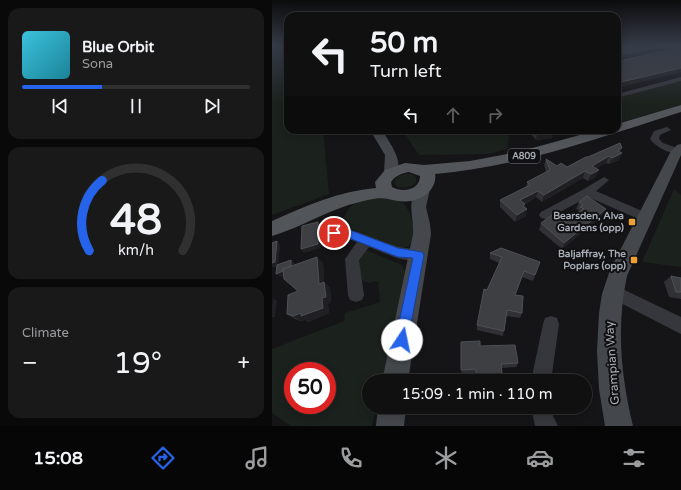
<!DOCTYPE html>
<meta charset="utf-8">
<style>
body{margin:0;font-family:"Varela Round",sans-serif;background:#19191a;color:#f1f3f6;height:100vh;display:flex;flex-direction:column;font-size:15px;white-space:nowrap}
*{box-sizing:border-box;margin:0}
p{font-size:13px;color:#9c9d9f}
.icon{flex:none;width:22px;height:22px;fill:none;stroke:currentColor;stroke-width:2;stroke-linecap:round;stroke-linejoin:round}
.map{position:relative;flex:1;overflow:hidden}
.panel{display:flex;flex-direction:column;gap:8px;padding:8px;background:#090909;width:272px}
.panel>*{flex:none}
.guide{position:absolute;left:12px;top:12px;width:337px;height:122px;border-radius:12px;box-shadow:0 2px 10px #0003,0 0 0 1px #303031;background:#101011;color:#f1f3f6;overflow:hidden}
.speed{position:absolute;left:12px;top:362px;display:flex;gap:8px;font-size:20px;font-weight:700;text-align:center}
.speed>*{display:grid;place-content:center;width:52px;height:52px;border-radius:50%;background:#101011;box-shadow:0 2px 10px #0003,0 0 0 1px #303031;line-height:1}
.speed .limit{border:6px solid #d22;background:#fff;color:#111}
.pin{position:absolute;display:grid;place-items:center;width:34px;height:34px;color:#fff;margin:-17px;border:2px solid #fff;border-radius:50%;box-shadow:0 1px 4px #0007}
.me{position:absolute;width:44px;margin:-22px;rotate:11deg;stroke-linejoin:round;filter:drop-shadow(0 0 3px #0008)}
.turn{display:flex;align-items:center;gap:14px;height:84px;padding:0 20px;font-size:18px}
.turn .icon{width:52px;height:52px;stroke-width:2.5}
.turn b{display:block;font-size:28px;line-height:34px}
.lanes{display:flex;align-items:center;height:38px;padding:0 20px;background:#0003;justify-content:center;gap:20px;direction:ltr}
.lanes .off{opacity:.35}
.big{font-size:30px;font-weight:600;line-height:1.1}
.panel .tile{flex:1;display:flex;flex-direction:column;justify-content:center;gap:6px;min-width:0;padding:0 14px;border-radius:12px;background:#19191a}
.panel .dial{align-items:center;gap:0}
.dial svg{height:104px;overflow:visible;fill:none;stroke:#303031;stroke-width:7;stroke-linecap:round;text-anchor:middle}
.dial text{fill:#f1f3f6;stroke:none}
.song{display:flex;align-items:center;gap:12px}
.cover{width:48px;height:48px;border-radius:6px;background:linear-gradient(135deg,hsl(190 70% 55%),hsl(190 70% 35%))}
.played{height:4px;border-radius:2px;background:linear-gradient(90deg,#2563eb 35%,#303031 35%)}
.keys{display:flex;justify-content:space-around;direction:ltr}
.heat{display:flex;justify-content:space-between;align-items:center;font-size:22px;direction:ltr}
.trip{position:absolute;left:90px;top:374px;width:230px;height:40px;border-radius:20px;background:#101011;box-shadow:0 2px 10px #0003,0 0 0 1px #303031;font-weight:600;line-height:40px;text-align:center}
.tabs{display:flex;height:64px;justify-content:space-around;align-items:center;background:#060607;color:#9c9d9f}
.tabs .icon{width:28px;height:28px}
.tabs .selected{color:#2563eb}
.tabs b{font-size:18px;color:#f1f3f6}
main{display:flex;flex:1;min-height:0}
.map>svg:first-child{display:block}
</style>
<main>
<section class="panel">
<div class="tile">
<div class="song"><i class="cover"></i><div><b>Blue Orbit</b><p>Sona</p></div></div>
<div class="played"></div>
<div class="keys"><svg class="icon" aria-label="previous" viewBox="0 0 24 24"><path d="M18 5L8 12l10 7zM5 5v14"/></svg><svg class="icon" aria-label="pause" viewBox="0 0 24 24"><path d="M8 5v14M16 5v14"/></svg><svg class="icon" aria-label="next" viewBox="0 0 24 24"><path d="M6 5l10 7-10 7zM19 5v14"/></svg></div>
</div>
<div class="tile dial"><svg viewBox="0 0 100 80">
<path d="M14 69A42 42 0 1 1 86 69"/>
<path d="M14 69A42 42 0 0 1 24 15" stroke="#2563eb"/>
<text x="50" y="56" font-size="32" font-weight="700">48</text>
<text x="50" y="72" font-size="11">km/h</text>
</svg></div>
<div class="tile"><p>Climate</p>
<div class="heat"><a>−</a><b class="big">19°</b><a>+</a></div>
</div>
</section>
<div class="map">
<svg width="409" height="426" viewBox="0 0 409 426">
<rect width="100%" height="100%" fill="#151517"/>
<!-- green -->
<path fill="#1b211c" fill-rule="evenodd" d="M16 48V130H51L57 194 0 215V50Z
M409 81V105L345 123V98Z
M130 130H237L238 131 235 149 217 154 147 155Z
M133 174H140L144 177V183L134 188 125 187 122 183C123 177 128 175 133 174Z
M402 189 409 195V267L370 262Z
M105 198C114 198 125 198 132 204 141 214 150 247 130 248 122 248 80 229 69 224 72 220 73 214 76 210 83 200 95 200 105 198Z
M94 250 130 265 133 271 110 381H97V407H104L100 426H19L0 413V349L72 321 73 313 108 302 106 281 97 283 91 281 88 276 87 258ZM21 371H55V405H21Z"/>
<g fill="none" stroke-linecap="round" stroke-linejoin="round">
<!-- street -->
<path fill="#36373c" fill-rule="evenodd" d="M386 46 409 49V51L388 47Z
M409 77V81L345 98V94Z
M395 127 399 130 388 135 387 139 391 143 408 149V153C398 155 384 147 378 139L382 131Z
M332 177 337 180 324 191 377 214 379 217 377 220 373 222 369 220 316 197 277 218 273 219 269 218 267 215 269 212 312 189Z
M62 228C84 228 103 240 124 246 133 249 143 248 152 251L154 255 152 259C135 265 113 253 97 247L87 260 92 295 90 300 84 302 78 300 76 295 73 259 85 242 74 238 57 237 56 233 57 229Z
M340 284 409 317V334L335 296 332 291 335 286Z
M279 316 285 318 287 324 279 381H259L271 324 273 318Z
M259 407H279L281 416 286 426H263Z"/>
<!-- secondary -->
<path fill="#44474c" fill-rule="evenodd" d="M98 130H110C117 142 133 162 124 176L119 177 114 176 112 173 113 155Z
M409 144V155L355 276C344 327 349 376 361 426H333L327 389 325 351 327 313 330 294 338 270 399 151 405 145Z
M151 184 156 186 158 189 154 207 158 224 159 234 136 381H110L141 234C142 215 134 204 146 186Z
M106 407H134L132 426H104Z"/>
<!-- primary -->
<path fill="#52555a" fill-rule="evenodd" d="M409 105V112C329 137 248 167 163 174 165 183 158 194 148 198 137 203 128 202 116 199 108 197 96 200 88 202 57 209 30 227 0 236V221C33 206 68 191 104 188L103 182 113 170 133 163 152 165 198 161 246 152 326 130H345V124ZM137 172 148 176C148 190 131 193 120 187L119 182C123 176 130 173 137 172Z"/>
</g>
<!-- wall -->
<path fill="#313135" d="M256 130H280L281 132 280 138 264 140Z
M348 152 347 160 337 164 334 163 324 168V177L316 181 311 178 270 202 264 197 253 204 254 216 243 222 228 207V200L254 188 255 182 274 172 272 165 274 159 285 166 295 167 316 157Z
M307 202 330 216 290 249 267 230 269 223 285 219 293 222 305 213 307 210 304 209Z
M8 244 6 264 19 260 22 263V265L51 263 52 282 58 288 59 302 56 304 57 313 36 322 33 320 28 321 23 319 15 314 26 291 11 275 8 277 5 266 0 267Z
M218 253 268 262 261 281 250 277 243 295 250 313 248 318 234 316 231 336 205 330V325L227 263 218 259Z
M399 276 409 278V299L397 297 392 282Z
M208 346 246 363 244 367 229 368 204 373 190 374 189 370Z"/>
<!-- shaded-wall -->
<path fill="#202023" d="M389 46H406L345 59V55Z
M409 68V72L345 88V83Z
M281 132 280 138 264 140 265 134Z
M350 148 347 154 350 153 347 160 337 164 340 158 346 151Z
M337 156 334 163 317 172 320 166Z
M327 170 324 177 316 181 319 174Z
M313 171 311 178 270 202 272 195Z
M266 191 264 197 247 206 248 200Z
M253 204 252 211 255 209 254 216 243 222 245 215 251 206Z
M334 209 330 216 290 249 292 243Z
M46 222 48 225 49 248 32 253 29 249Z
M5 241 8 244 6 265 0 267V263Z
M45 257 51 263 53 290 47 284Z
M19 260 22 263V271L8 277 4 274Z
M52 282 58 288 59 302 56 304 57 313 36 322 33 320 28 321 21 316 50 298Z
M1 298 5 301 3 317H0V305Z"/>
<!-- building -->
<path fill="#3e3f43" stroke="#4e5055" d="M345 46H389L345 55V60L347 61 409 47V68L345 83Z
M262 130H280L281 132 265 134Z
M348 143 350 148 346 151 350 153 340 158 337 156 320 166 327 170 319 174 313 171 272 195 266 191 248 200 253 204 251 206 255 209 245 215 228 200 258 185 255 182 278 170 274 159 285 166 289 163 295 167 314 157H316Z
M315 196 334 209 292 243 269 223 280 215 285 219 287 217 293 222 312 209 308 207 311 205 307 202Z
M46 222V244L29 249 30 226Z
M5 241 3 262 0 263V243Z
M229 248 268 262 263 275 252 271 243 295 251 296 250 313 235 310 232 331 205 325 212 289 215 290 230 257 218 253Z
M45 257 47 284 52 282 54 297 50 298 51 308 29 316V313L21 316 15 314 16 295 26 291 12 279 11 269Z
M19 260V266L11 269V271L4 274 5 265Z
M399 276 409 278V292H404Z
M208 341V346L243 345 246 363 229 364 231 381H204V369L189 370V342Z"/>
<!-- sky -->
<linearGradient id="sky" x2="0" y2="1"><stop stop-color="#0c0c0d"/><stop offset="0.43" stop-color="#353b47"/><stop offset="1" stop-color="#353b47" stop-opacity="0"/></linearGradient>
<rect width="409" height="106" fill="url(#sky)"/>
<!-- route -->
<path fill="#2563eb" stroke="#184099" d="M62 229H75L126 248 150 252 152 255 135 345 130 347 125 345 123 340 141 258 126 257 74 237 58 236 57 233 58 230Z"/>
<!-- markers -->
<g fill="#eca138" stroke="#101012" stroke-width="1.5">
<rect x="356" y="218" width="8" height="8" rx="2"/>
<rect x="358" y="256" width="8" height="8" rx="2"/>
</g>
<g text-anchor="middle" dominant-baseline="central" stroke-width="4" stroke-linejoin="round" paint-order="stroke">
<!-- shield labels -->
<rect fill="#101012" stroke="#7a7e85" stroke-width="1" x="236" y="149" width="32" height="14" rx="3"/>
<g font-size="9" font-weight="bold" fill="#a7adb6">
<text x="252" y="156">A809</text>
</g>
<!-- poi labels -->
<g font-size="10" font-weight="bold" fill="#a7adb6" stroke="#101012" text-anchor="end">
<text x="352" y="216">Bearsden, Alva<tspan x="352" dy="12">Gardens (opp)</tspan></text>
<text x="354" y="254">Baljaffray, The<tspan x="354" dy="12">Poplars (opp)</tspan></text>
</g>
<!-- near-street labels -->
<g font-size="12" fill="#a7adb6" stroke="#101012">
<text transform="translate(340 363) rotate(-94)">Grampian Way</text>
</g>
</g>
</svg>
<div class="speed"><div class="limit">50</div></div>
<div class="pin" style="left:62px;top:233px;background:#d93025"><svg class="icon" aria-label="arrive" viewBox="0 0 24 24"><path d="M6 21V4h12l-3 4 3 4H6"/></svg></div>
<svg class="me" style="left:130px;top:340px" viewBox="-20 -20 40 40"><circle r="19" fill="#fff"/><path d="M0-13L10 11 0 6-10 11z" fill="#2563eb"/></svg>
<div class="trip">15:09 · 1 min · 110 m</div>
<div class="guide">
<div class="turn"><svg class="icon" aria-label="left" viewBox="0 0 24 24"><path d="M17 20v-9H6M10 6l-5 5 5 5"/></svg><div><b>50 m</b>Turn left</div></div>
<div class="lanes"><svg class="icon" aria-label="left" viewBox="0 0 24 24"><path d="M17 20v-9H6M10 6l-5 5 5 5"/></svg><svg class="icon off" aria-label="ahead" viewBox="0 0 24 24"><path d="M12 20V5M6 11l6-6 6 6"/></svg><svg class="icon off" aria-label="right" viewBox="0 0 24 24"><path d="M7 20v-9h11M14 6l5 5-5 5"/></svg></div>
</div>
</div>
</main>
<nav class="tabs">
<b>15:08</b>
<svg class="icon selected" aria-label="directions" viewBox="0 0 24 24"><path d="M12 3l9 9-9 9-9-9zM9 14v-3h6M13 9l2 2-2 2"/></svg>
<svg class="icon" aria-label="music" viewBox="0 0 24 24"><path d="M9 18V5l10-2v13"/><circle cx="6" cy="18" r="3"/><circle cx="16" cy="16" r="3"/></svg>
<svg class="icon" aria-label="phone" viewBox="0 0 24 24"><path d="M5 4h4l2 5-3 2q2 4 5 5l2-3 5 2v4C11 20 4 13 5 4z"/></svg>
<svg class="icon" aria-label="climate" viewBox="0 0 24 24"><path d="M12 3v18M4 7l16 10M4 17L20 7"/></svg>
<svg class="icon" aria-label="car" viewBox="0 0 24 24"><path d="M5 17H2v-5l4-1 3-4h7l3 4 3 1v5h-3M9 17h6M6 11h13"/><circle cx="7" cy="17" r="2"/><circle cx="17" cy="17" r="2"/></svg>
<svg class="icon" aria-label="filters" viewBox="0 0 24 24"><path d="M4 7h16M4 17h16"/><circle cx="9" cy="7" r="2"/><circle cx="15" cy="17" r="2"/></svg>
</nav>
